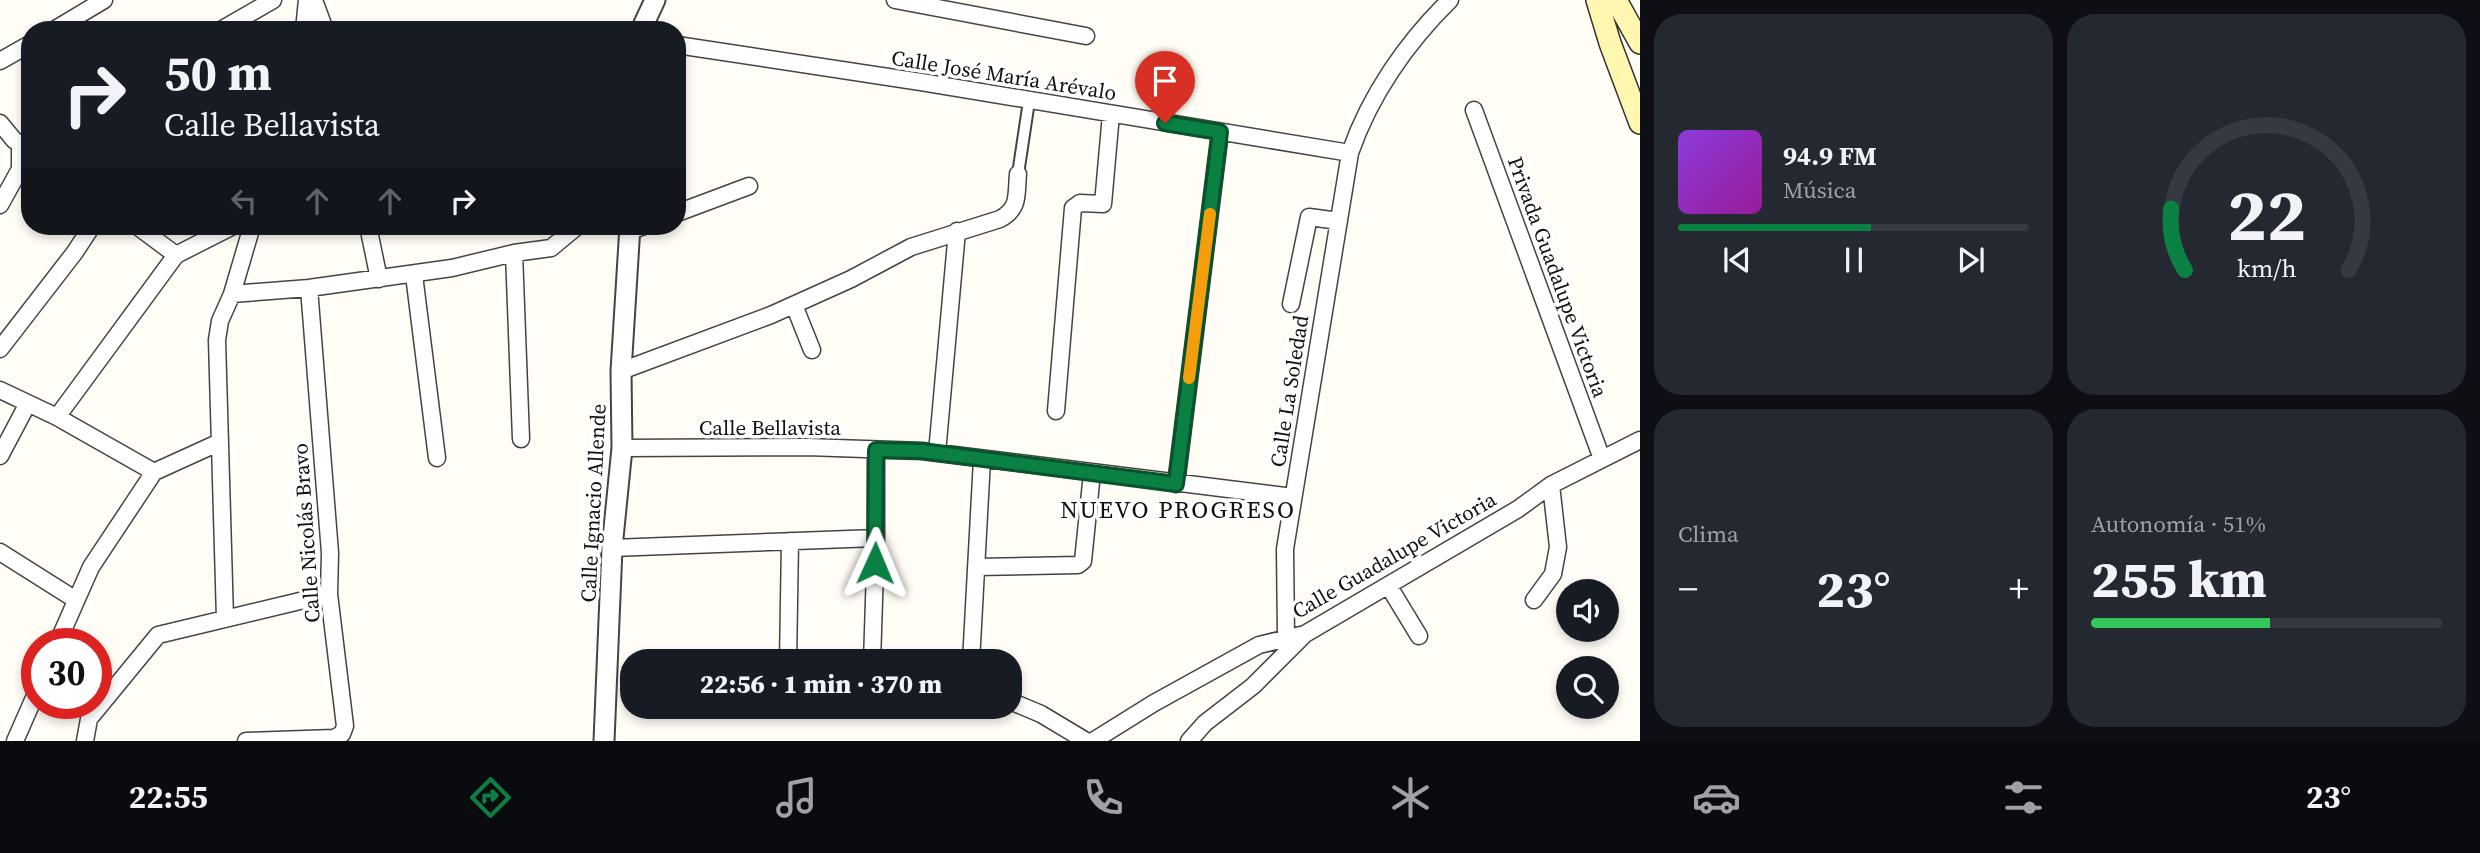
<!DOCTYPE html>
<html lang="es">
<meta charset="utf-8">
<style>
body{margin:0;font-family:"Source Serif 4",serif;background:#242831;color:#f1f3f6;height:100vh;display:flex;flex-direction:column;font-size:26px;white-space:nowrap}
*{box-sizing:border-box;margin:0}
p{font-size:23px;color:#9ea1a6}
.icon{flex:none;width:38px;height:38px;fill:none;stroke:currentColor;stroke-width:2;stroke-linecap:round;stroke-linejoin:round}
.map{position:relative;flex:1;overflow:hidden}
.side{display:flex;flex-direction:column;gap:14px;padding:14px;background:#0d0f14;width:840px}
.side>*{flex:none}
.top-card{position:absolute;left:21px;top:21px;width:665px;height:214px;border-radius:28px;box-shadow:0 4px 10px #0003;background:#171b24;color:#f1f3f6;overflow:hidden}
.fabs{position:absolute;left:1556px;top:579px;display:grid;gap:14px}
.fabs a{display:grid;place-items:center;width:63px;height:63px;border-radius:50%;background:#171b24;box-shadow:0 4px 10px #0003;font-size:35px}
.speed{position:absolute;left:21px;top:628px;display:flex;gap:14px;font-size:35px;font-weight:700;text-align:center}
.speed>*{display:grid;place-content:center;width:91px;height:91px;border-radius:50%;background:#171b24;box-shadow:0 4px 10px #0003;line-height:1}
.speed .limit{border:10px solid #d22;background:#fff;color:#111}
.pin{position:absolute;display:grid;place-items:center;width:60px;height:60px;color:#fff;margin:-72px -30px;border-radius:50% 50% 50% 0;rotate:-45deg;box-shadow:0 0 7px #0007}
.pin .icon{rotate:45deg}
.me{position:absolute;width:77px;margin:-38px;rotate:1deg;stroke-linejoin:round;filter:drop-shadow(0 0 5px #0008)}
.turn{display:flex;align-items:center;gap:24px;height:147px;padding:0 28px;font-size:32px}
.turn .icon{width:91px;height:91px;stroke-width:2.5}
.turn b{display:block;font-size:49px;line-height:60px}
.lanes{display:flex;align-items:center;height:66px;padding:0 28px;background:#0003;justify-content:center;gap:35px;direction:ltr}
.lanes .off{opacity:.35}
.big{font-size:52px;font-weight:800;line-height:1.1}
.side .card{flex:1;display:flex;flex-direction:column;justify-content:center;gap:10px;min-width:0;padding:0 24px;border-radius:28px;background:#242831}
.side .dial{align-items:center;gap:0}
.dial svg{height:182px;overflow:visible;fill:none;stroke:#363941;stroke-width:7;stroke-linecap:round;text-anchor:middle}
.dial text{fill:#f1f3f6;stroke:none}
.song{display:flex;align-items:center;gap:21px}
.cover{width:84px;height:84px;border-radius:10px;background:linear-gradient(135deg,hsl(270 70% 55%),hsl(300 70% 35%))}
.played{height:7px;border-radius:4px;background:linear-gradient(90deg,#0b8043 55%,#363941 55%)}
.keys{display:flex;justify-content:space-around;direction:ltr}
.heat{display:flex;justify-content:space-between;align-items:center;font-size:38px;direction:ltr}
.charge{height:10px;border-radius:5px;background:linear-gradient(90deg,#34c759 51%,#363941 0)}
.side .tiles{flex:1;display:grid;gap:14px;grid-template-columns:repeat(2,1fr)}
.trip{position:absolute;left:620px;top:649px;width:402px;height:70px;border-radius:28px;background:#171b24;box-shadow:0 4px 10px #0003;font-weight:800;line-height:70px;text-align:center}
.dock{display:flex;height:112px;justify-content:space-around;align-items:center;background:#090b0e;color:#9ea1a6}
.dock .icon{width:49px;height:49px}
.dock .on{color:#0b8043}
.dock b{font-size:32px;color:#f1f3f6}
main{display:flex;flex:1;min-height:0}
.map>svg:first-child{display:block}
</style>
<main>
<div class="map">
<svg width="1640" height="741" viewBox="0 0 1640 741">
<rect width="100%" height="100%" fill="#fffdf5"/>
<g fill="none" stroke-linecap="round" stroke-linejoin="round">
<defs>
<path id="pedestrian" d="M1018 174 1029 101"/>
<path id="minor" d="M314 0 325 30
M895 0 1086 36
M54 30 104 0
M221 30 273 0
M304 30 307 0
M677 45 921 82 1350 153
M0 61 30 44
M1474 110 1602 459
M0 123 14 140 28 150
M0 205 20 169V144
M677 213 749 186
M137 226 176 255
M368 226 379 279
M630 231 644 226
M514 253 521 439
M414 275 437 458
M232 294 309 288 452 268 514 253 551 248 574 229V226
M1291 304 1309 217 1339 221
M794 305 812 350
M0 349 75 252 92 226
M621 371 771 315 851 279 911 247 1000 219C1020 208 1016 195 1018 174
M0 390 57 417 154 472
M1056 411 1073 208 1080 203 1103 204 1111 114
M57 417 176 255 233 226
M622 448 807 447 922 451 1293 497
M937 453 957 231
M0 456 27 405
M1176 484 1220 132
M612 548 876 538
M0 552 76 600
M976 567 1078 565 1083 561 1092 473
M1388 585 1419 636
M1534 600 1553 574 1558 547 1551 485
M225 619 217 340 220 321 232 294 252 226
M1286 637 1285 549 1350 153C1370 95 1407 42 1450 0
M57 644 91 567 154 472 220 442
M788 662 790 541
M872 662 876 538V450
M971 662 982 459
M1010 701 1041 714 1086 741
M15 741 37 691
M85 741 89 719 158 635 329 594
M246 741 334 738 342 734 345 726 329 594 330 553 309 288
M1093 741 1154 703 1259 645 1305 634 1518 509 1551 485 1640 440
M1189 741 1205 723 1253 686 1305 634"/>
<path id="tertiary" d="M641 30 655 0
M604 741 612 548 622 448 621 371 630 226"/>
<path id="secondary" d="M1597 0 1610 43 1640 123
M1616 0 1640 43"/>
</defs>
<!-- pedestrian casing -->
<use href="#pedestrian" stroke="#444" stroke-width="14"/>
<!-- minor casing -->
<use href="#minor" stroke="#444" stroke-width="19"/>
<!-- tertiary casing -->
<use href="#tertiary" stroke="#444" stroke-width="23"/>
<!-- secondary casing -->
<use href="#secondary" stroke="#333" stroke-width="24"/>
<!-- pedestrian -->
<use href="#pedestrian" stroke="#fff" stroke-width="10"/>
<!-- minor -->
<use href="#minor" stroke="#fff" stroke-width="16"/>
<!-- tertiary -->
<use href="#tertiary" stroke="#fff" stroke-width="19"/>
<!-- secondary -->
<use href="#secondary" stroke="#fff6b0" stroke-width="21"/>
</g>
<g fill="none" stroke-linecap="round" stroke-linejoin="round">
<defs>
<path id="route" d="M875 563 876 450 922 451 1176 484 1220 132 1165 123"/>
</defs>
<!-- route casing -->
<use href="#route" stroke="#07532c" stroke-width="18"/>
<!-- route -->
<use href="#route" stroke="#0b8043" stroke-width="12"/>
<!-- slow -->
<path stroke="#f59e0b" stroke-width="12" d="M1189 378 1210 214"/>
</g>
<g text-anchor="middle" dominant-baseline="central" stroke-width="7" stroke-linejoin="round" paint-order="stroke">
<!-- street labels -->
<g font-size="21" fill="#111" stroke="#fff">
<text transform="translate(1004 75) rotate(9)">Calle José María Arévalo</text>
<text transform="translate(1558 277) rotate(70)">Privada Guadalupe Victoria</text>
<text transform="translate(1289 391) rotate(-81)">Calle La Soledad</text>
<text x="770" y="427">Calle Bellavista</text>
<text transform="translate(593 503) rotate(-87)">Calle Ignacio Allende</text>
<text transform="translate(306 533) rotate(-94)">Calle Nicolás Bravo</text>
<text transform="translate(1394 555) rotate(-30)">Calle Guadalupe Victoria</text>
</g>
<!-- quarter labels -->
<g font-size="24" letter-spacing="2" fill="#111" stroke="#fff">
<text x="1178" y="509">NUEVO PROGRESO</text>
</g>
</g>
</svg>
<div class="fabs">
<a><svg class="icon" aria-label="sound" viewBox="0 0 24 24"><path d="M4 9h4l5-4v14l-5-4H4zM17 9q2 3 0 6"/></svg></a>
<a><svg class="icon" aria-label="search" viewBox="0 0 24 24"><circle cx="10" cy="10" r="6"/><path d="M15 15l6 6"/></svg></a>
</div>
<div class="speed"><div class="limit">30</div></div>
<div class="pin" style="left:1165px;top:123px;background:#d93025"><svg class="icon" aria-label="arrive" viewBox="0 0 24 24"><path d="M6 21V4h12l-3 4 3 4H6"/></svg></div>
<svg class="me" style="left:875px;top:563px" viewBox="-20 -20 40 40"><path d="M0-17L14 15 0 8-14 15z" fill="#0b8043" stroke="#fff" stroke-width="4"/></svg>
<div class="trip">22:56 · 1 min · 370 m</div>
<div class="top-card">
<div class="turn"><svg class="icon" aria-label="right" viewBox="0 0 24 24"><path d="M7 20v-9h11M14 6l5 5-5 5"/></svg><div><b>50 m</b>Calle Bellavista</div></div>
<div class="lanes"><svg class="icon off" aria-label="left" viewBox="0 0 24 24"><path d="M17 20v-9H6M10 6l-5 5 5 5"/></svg><svg class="icon off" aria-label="ahead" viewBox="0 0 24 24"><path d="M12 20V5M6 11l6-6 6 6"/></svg><svg class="icon off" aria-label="ahead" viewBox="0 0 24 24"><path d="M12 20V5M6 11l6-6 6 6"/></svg><svg class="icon" aria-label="right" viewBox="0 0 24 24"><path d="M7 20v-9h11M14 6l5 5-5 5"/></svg></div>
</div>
</div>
<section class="side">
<div class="tiles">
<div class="card">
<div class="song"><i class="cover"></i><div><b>94.9 FM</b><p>Música</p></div></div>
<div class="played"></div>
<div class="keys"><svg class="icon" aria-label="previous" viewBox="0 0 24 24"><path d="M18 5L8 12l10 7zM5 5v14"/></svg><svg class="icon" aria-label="pause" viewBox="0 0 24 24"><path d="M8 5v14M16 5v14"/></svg><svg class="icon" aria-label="next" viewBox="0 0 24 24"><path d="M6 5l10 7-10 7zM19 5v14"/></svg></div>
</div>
<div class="card dial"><svg viewBox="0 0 100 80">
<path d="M14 69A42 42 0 1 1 86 69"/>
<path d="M14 69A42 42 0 0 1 8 42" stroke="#0b8043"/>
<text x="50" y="56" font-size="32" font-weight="700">22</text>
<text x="50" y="72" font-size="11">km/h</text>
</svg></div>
<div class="card"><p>Clima</p>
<div class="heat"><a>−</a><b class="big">23°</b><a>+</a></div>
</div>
<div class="card"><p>Autonomía · 51%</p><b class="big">255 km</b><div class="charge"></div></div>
</div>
</section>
</main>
<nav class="dock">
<b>22:55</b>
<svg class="icon on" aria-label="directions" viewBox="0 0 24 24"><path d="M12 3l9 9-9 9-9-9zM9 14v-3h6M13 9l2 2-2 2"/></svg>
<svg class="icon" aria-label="music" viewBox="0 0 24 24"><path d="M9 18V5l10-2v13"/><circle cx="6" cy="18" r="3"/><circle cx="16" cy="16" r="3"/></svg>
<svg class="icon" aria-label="phone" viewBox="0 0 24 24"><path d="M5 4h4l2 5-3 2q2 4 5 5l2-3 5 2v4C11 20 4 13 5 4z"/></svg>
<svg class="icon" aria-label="climate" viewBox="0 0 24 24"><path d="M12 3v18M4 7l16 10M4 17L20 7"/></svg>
<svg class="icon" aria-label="car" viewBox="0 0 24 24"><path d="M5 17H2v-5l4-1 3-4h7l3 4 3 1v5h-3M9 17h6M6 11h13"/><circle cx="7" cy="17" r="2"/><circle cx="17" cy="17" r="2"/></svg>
<svg class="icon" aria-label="filters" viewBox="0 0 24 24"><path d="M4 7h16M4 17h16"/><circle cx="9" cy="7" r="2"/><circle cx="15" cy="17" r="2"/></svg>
<b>23°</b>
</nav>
